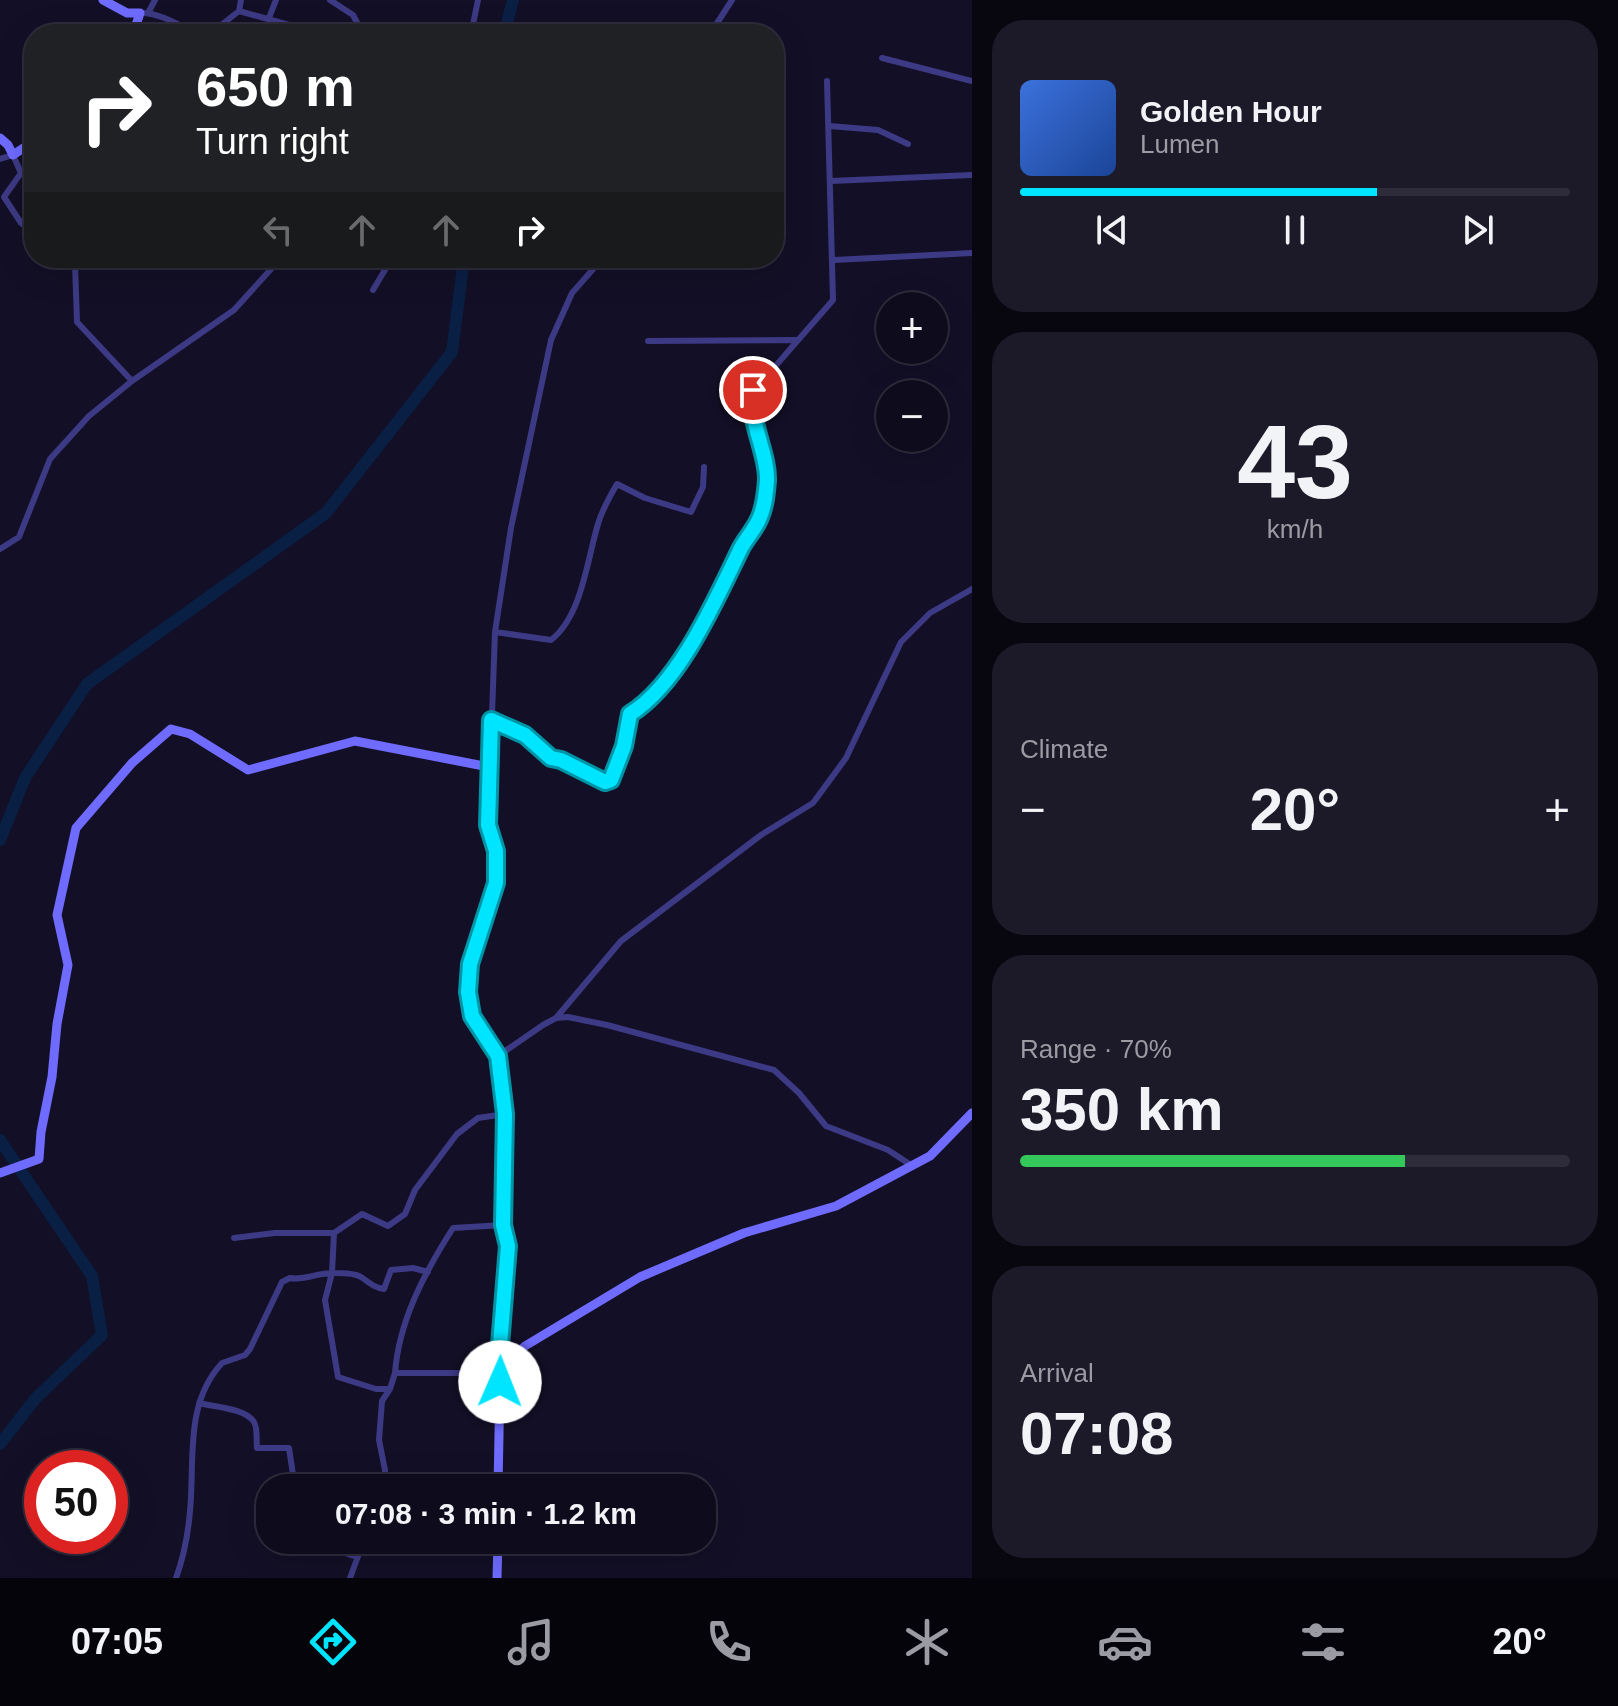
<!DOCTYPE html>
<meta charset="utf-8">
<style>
body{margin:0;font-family:Helvetica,sans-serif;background:#1c1929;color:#f1f3f6;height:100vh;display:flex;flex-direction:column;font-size:30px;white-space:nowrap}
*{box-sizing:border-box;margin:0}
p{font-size:26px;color:#9b9ba3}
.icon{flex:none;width:44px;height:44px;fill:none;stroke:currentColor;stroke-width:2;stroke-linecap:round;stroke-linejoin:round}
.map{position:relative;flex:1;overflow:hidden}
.side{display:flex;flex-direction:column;gap:20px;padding:20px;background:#08060f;width:646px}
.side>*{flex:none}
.guide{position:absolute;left:24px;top:24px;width:760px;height:244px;border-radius:32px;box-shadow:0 8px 32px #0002,0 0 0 2px #2e2b3b;background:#202124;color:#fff;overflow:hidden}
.buttons{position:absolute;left:876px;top:292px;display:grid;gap:16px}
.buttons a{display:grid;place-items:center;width:72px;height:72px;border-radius:50%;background:#0e0b1c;box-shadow:0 8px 32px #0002,0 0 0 2px #2e2b3b;font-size:40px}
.speed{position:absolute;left:24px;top:1450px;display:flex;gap:16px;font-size:40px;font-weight:700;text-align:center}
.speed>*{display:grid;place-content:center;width:104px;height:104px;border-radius:50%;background:#0e0b1c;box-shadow:0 8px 32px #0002,0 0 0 2px #2e2b3b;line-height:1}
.speed .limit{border:12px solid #d22;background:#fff;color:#111}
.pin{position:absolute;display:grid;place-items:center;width:68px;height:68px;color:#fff;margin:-34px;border:4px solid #fff;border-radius:50%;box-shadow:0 2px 8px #0007}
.me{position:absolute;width:88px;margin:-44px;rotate:1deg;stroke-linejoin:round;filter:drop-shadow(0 0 6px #0008)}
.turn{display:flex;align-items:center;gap:28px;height:168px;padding:0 40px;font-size:36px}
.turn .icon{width:104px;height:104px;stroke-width:2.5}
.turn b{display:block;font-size:56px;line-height:68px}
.lanes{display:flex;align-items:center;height:76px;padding:0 40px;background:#0003;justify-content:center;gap:40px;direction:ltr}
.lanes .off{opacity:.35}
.big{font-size:60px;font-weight:600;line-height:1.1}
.side .widget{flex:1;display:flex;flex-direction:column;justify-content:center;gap:12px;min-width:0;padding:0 28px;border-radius:32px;background:#1c1929}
.side .dial{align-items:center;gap:0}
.dial b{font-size:104px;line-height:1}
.song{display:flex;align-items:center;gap:24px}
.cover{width:96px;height:96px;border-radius:12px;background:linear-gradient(135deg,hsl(220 70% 55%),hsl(220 70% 35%))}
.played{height:8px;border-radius:4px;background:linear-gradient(90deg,#00e5ff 65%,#2e2b3b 65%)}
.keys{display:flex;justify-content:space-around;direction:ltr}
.heat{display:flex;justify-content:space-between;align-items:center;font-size:44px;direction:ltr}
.charge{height:12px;border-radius:6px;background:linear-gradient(90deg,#34c759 70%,#2e2b3b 0)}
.trip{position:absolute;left:256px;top:1474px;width:460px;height:80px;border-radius:32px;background:#0e0b1c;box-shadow:0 8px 32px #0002,0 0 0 2px #2e2b3b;font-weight:600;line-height:80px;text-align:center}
.dock{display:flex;height:128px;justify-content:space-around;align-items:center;background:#06040b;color:#9b9ba3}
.dock .icon{width:56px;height:56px}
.dock .on{color:#00e5ff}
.dock b{font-size:36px;color:#f1f3f6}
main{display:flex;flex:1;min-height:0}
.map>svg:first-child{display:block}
</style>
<main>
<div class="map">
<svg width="972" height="1578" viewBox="0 0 972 1578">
<rect width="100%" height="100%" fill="#130f26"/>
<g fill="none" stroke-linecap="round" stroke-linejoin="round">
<!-- river -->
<path stroke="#0a1f44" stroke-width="12" d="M504 34 513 0
M0 840 25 778 87 684 326 513 452 352 464 258
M0 1140 92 1276 102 1335 35 1399 0 1444"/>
<!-- street -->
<path stroke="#3d3a85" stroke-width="6" d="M330 0 353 15 363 34
M239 11 289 25 293 34
M140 13C159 12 181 26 197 34
M148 13 155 0
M269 18 276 0
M210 34 239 11 241 0
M471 34 478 0
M710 34 732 0
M882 58 972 81
M829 126 878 130 908 144
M0 159 13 155 21 173 4 197 21 223 34 232
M831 181 972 175
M72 258 75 264 77 322 132 381
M316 258 321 262
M834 260 972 253
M373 290 392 258
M648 341 796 340
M0 549 19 537 50 459 89 416 132 381 234 310 281 258
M495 632 551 640C582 616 587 560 598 524 602 510 610 496 617 484L645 498 691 512 703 487 704 467
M491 720 525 735 551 758 608 782 624 746 630 714 643 707 655 694 707 620 744 543 759 521 764 506 767 476 752 393 833 300 827 81
M556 1018 621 941 761 835 813 803 846 758 901 642 930 613 972 589
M498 1056 543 1025 556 1018 568 1017 607 1025 774 1070 799 1093 826 1126 888 1150 911 1165
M334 1233 332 1273 325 1300 338 1377 376 1389H390
M234 1238 275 1233H334L362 1214 388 1226 405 1214 415 1190 457 1134 478 1118 505 1114
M395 1373C399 1320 425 1272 453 1228L503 1225
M199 1403C214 1407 245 1408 254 1422 258 1428 256 1441 257 1448H289L295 1488
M384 1488 385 1470 379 1440 382 1401 390 1389 395 1373H502L500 1345 508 1246 503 1225 505 1114 498 1056 472 1016 468 992 470 964 496 883V851L488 825 495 632 511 528 551 340 572 293 603 258
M451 1488 498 1487
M318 1540 333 1549 357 1557
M176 1578C184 1556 188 1535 190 1511 195 1461 184 1404 222 1363L245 1355 250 1349 282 1282 290 1278C305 1281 318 1272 335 1273 343 1273 355 1273 361 1277 370 1283 373 1287 384 1289L391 1270 413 1268 428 1272
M350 1578 364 1540"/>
<!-- secondary -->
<path stroke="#6f6bff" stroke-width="9" d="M103 0 127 13H140L133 34
M0 138 8 145 13 155 34 141
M0 1173 39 1159 41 1132 52 1077 57 1024 68 965 57 915 76 828 132 763 171 729 190 734 248 770 355 741 489 767
M498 1488 500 1382 506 1364 525 1346 640 1277 744 1233 836 1206 930 1156 972 1113
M497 1578 498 1540"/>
</g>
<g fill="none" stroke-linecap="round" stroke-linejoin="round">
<defs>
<path id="route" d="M500 1382 502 1373 500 1345 508 1246 503 1225 505 1114 498 1056 472 1016 468 992 470 964 496 883V851L488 825 491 720 525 735 551 758 561 760 605 782 611 780 624 746 630 714C680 683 716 599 741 548 747 537 756 528 760 517 765 505 766 493 767 480 768 453 747 418 753 390"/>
</defs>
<!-- route casing -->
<use href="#route" stroke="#0095a6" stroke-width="20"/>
<!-- route -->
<use href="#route" stroke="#00e5ff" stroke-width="14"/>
</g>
</svg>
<div class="buttons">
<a>+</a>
<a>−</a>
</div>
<div class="speed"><div class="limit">50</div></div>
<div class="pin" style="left:753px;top:390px;background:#d93025"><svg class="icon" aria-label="arrive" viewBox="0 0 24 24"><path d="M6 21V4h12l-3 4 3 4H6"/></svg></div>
<svg class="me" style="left:500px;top:1382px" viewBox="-20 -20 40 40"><circle r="19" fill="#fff"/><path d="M0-13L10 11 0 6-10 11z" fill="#00e5ff"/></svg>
<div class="trip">07:08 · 3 min · 1.2 km</div>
<div class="guide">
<div class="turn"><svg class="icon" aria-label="right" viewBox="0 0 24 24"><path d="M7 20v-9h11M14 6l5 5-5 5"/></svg><div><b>650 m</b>Turn right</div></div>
<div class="lanes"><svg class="icon off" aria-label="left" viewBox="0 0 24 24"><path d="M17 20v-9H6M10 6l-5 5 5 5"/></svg><svg class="icon off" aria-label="ahead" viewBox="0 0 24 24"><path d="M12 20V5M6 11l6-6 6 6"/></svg><svg class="icon off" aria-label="ahead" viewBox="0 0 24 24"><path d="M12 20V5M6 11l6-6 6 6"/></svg><svg class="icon" aria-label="right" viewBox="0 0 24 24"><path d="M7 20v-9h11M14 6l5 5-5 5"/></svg></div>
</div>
</div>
<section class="side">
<div class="widget">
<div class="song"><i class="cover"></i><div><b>Golden Hour</b><p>Lumen</p></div></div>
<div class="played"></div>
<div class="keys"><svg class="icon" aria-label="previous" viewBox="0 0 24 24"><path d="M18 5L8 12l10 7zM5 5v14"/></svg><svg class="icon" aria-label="pause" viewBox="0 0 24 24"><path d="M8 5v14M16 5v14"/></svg><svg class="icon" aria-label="next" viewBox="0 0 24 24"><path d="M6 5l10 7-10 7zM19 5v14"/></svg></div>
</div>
<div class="widget dial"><b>43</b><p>km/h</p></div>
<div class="widget"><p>Climate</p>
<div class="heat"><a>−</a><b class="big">20°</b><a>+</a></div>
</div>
<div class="widget"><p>Range · 70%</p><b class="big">350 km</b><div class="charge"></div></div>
<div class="widget"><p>Arrival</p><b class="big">07:08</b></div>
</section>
</main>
<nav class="dock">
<b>07:05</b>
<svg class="icon on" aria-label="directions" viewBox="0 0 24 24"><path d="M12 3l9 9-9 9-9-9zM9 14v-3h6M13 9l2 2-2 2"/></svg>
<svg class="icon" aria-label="music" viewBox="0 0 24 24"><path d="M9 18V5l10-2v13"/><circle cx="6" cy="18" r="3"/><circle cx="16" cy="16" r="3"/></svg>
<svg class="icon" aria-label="phone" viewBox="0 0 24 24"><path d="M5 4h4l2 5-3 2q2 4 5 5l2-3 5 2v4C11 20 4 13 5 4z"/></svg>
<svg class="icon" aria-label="climate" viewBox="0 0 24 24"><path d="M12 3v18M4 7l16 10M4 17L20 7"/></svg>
<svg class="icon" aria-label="car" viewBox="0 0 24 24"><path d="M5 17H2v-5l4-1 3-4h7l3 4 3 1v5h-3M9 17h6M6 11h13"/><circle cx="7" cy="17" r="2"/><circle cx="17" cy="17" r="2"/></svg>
<svg class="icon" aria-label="filters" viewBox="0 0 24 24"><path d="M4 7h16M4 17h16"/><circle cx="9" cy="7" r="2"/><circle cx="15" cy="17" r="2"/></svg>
<b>20°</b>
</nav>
